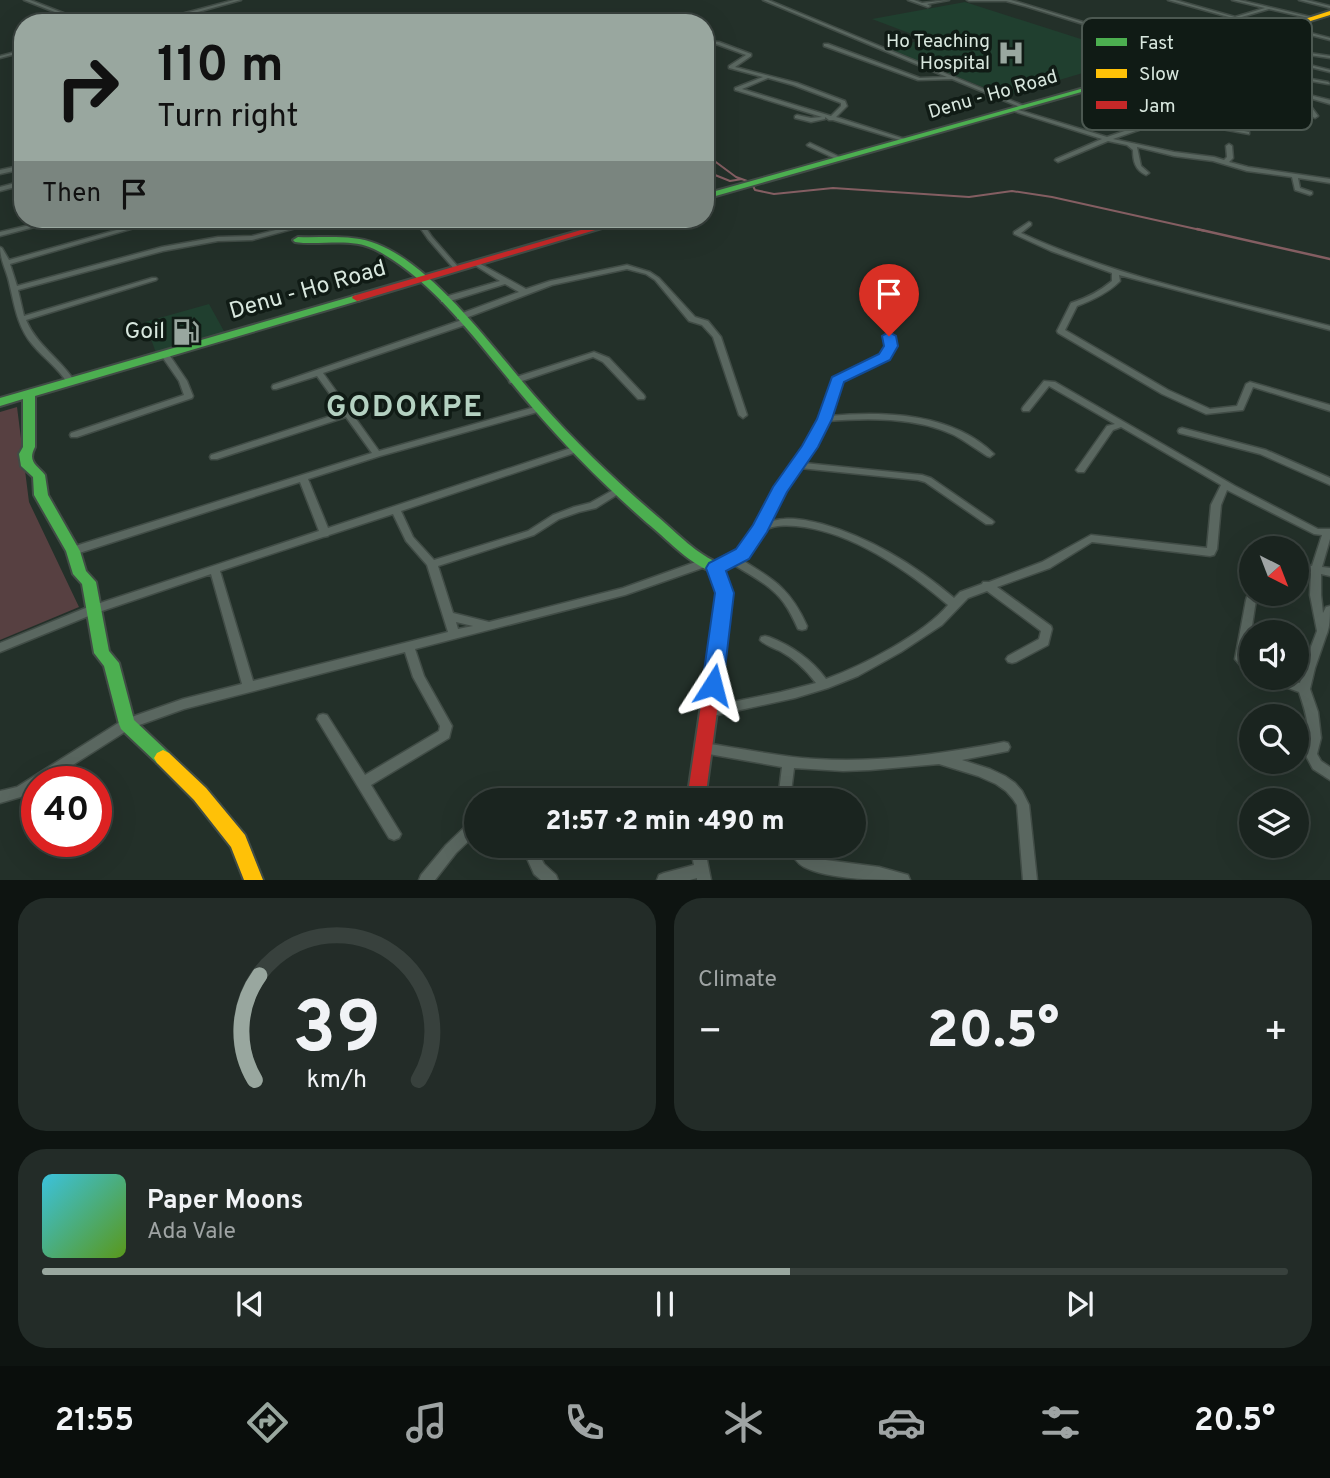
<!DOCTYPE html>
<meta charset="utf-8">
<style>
body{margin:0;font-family:Overpass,sans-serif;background:#232c28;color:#f1f3f6;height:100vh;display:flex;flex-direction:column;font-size:26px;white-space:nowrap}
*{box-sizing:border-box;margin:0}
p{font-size:23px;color:#9fa4a4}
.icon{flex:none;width:38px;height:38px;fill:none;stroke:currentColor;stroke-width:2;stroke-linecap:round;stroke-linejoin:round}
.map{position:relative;height:880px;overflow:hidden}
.panel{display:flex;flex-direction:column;gap:18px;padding:18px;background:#0e1411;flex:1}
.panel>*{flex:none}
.guide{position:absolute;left:14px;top:14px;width:700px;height:214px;border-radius:28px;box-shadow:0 7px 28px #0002,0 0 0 2px #38413d;background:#99a79f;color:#111;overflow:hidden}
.needle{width:46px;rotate:138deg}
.controls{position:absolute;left:1239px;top:536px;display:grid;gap:14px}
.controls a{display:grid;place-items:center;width:70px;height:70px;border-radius:50%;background:#1a241f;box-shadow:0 7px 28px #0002,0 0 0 2px #38413d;font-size:35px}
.speed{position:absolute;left:21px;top:766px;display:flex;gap:14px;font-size:35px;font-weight:700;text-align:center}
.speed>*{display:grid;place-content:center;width:91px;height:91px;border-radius:50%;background:#1a241f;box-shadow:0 7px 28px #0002,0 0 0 2px #38413d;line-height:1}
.speed .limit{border:10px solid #d22;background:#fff;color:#111}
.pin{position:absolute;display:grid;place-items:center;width:60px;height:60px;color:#fff;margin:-72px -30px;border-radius:50% 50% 50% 0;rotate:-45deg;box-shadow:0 0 7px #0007}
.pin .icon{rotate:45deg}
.me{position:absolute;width:77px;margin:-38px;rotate:9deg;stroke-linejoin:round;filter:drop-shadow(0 0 5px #0008)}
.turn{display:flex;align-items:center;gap:24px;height:147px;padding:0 28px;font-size:32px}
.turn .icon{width:91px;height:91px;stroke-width:2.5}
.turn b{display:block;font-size:49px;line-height:60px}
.then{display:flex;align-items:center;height:66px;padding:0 28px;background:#0003;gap:14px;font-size:26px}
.big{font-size:52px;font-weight:800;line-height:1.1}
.panel .widget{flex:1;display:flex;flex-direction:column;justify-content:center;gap:10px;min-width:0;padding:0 24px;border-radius:28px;background:#232c28}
.panel .dial{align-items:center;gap:0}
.dial svg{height:182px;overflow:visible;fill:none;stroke:#38413d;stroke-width:7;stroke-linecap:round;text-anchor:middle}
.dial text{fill:#f1f3f6;stroke:none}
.song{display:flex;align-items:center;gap:21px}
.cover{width:84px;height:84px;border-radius:10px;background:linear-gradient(135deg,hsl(190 70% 55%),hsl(90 70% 35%))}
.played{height:7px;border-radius:4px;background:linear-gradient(90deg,#99a79f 60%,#38413d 60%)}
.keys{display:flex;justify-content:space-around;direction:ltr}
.heat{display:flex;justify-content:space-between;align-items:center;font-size:38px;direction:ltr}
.panel .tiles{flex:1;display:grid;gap:18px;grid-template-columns:1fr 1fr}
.widget:last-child{grid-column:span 2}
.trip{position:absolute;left:464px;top:788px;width:402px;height:70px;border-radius:35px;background:#1a241f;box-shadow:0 7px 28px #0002,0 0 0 2px #38413d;font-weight:800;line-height:70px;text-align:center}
.menu{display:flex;height:112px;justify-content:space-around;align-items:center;background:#0a0e0c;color:#9fa4a4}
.menu .icon{width:49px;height:49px}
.menu .active{color:#99a79f}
.menu b{font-size:32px;color:#f1f3f6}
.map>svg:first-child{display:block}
</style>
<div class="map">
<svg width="1330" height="880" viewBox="0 0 1330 880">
<rect width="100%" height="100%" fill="#233029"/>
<!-- built -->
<path fill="#203f2f" d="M965 2 1137 57 1005 96 887 49 925 39 872 19Z
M209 304 225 333 156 353 145 322Z"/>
<!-- green -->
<path fill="#574041" d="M17 407 29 502 79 607 0 640V412Z"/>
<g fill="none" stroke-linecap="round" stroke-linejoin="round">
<!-- stream-far1 -->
<path stroke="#845e62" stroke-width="2" d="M705 154 736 177 750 182
M705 171 730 181 742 179
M753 186 755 190 774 194 833 188 969 197 1012 191 1052 197 1205 231"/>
<!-- stream -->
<path stroke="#845e62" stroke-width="2.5" d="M1197 229 1330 259"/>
<defs>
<path id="street" d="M24 0H30L89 23H83Z
M234 0H241L176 18 173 23H169L174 16Z
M763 0H768L1027 107 1022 108 952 79 918 80 824 46V44H828L920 78 947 77Z
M908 0H914L922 3 949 0 927 4 930 6 928 7Z
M967 0H1011L1194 56 1190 57 1025 6 1006 1H969Z
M1168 0H1175L1235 17 1265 8 1232 0H1239L1315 18 1313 19 1269 9 1238 18 1267 32 1265 34 1229 17Z
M1299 0H1306L1330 6V8Z
M1283 26 1330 38V40L1283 28Z
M1251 37 1302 52 1330 56V58L1302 54 1249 39Z
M705 41 719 42 751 54V56L735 67 797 83 845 101 847 106 836 117 908 140 903 141 833 120H829L825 117V119L811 122 795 118V116L797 115 811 118 822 117 735 90V88L763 77 729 68V66L746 55 716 44 705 43ZM768 78 793 85 841 103V106L831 116 742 89Z
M1224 44 1330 70V72L1224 46Z
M23 50V52L0 58V56Z
M1201 53 1272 72 1328 82 1330 84H1328L1272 74 1199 55Z
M1168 63 1213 78V79L1209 80 1166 65V64Z
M1118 78 1186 99 1233 98 1253 87 1268 85 1330 100V104L1306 97V100L1318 116 1315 118 1313 117 1300 100 1301 96 1268 87 1256 89 1234 101 1187 102 1182 107 1200 111 1210 124 1249 132V134L1206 126 1196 113 1179 110 1167 120 1113 139 1174 152 1214 157 1224 160 1227 157 1226 146 1229 144 1232 146 1233 158 1229 162 1248 167 1330 179V183L1298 178 1300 188 1312 192V194L1310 195 1295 190 1292 177 1247 171 1213 161 1174 156 1137 147 1141 166 1149 173 1146 175C1135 170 1133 161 1133 150L1127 145 1108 141 1058 162 1055 160 1056 159 1102 139 1010 110 1015 109 1107 137 1163 118 1172 110 1098 86V84L1175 108 1182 101 1118 80Z
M810 143 842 158 843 159 838 160 808 146 807 145Z
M23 165V169L0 174V170Z
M23 181V185L0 191V187Z
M55 219H65L0 236V232Z
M156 219H165L10 264 17 286 162 247 218 237 252 236 319 219H329L252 240 218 241 163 251 18 290 24 316 152 278H156L157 279 156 280 26 320C37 346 61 359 75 382L71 384H68C57 366 44 359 32 344 16 325 14 301 8 278 5 268 0 258 0 247L2 248 9 260Z
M414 219H420L432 237 459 268V270H455L428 239Z
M1029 222 1031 223V225L1021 233C1119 278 1226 299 1330 326V330L1119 275 1120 281C1108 293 1093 300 1077 306L1065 330 1168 390 1210 409 1237 406 1246 384 1250 382 1330 405V411L1253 387 1243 410 1206 414 1162 394 1058 333 1057 331 1071 303C1087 298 1100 291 1112 281V273L1051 251 1014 234V232Z
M475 261 526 289 550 281 627 265 650 272 659 278 695 317 708 321 721 337 747 415 743 418 739 415 713 337 702 325 689 321 655 280 646 274 627 269 552 285 463 319H457V315L519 292 505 284 447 302H441V298L500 281 473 264 472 263Z
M462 320H468L469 322 468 324 323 373 379 451 535 407 538 406 542 409 541 411 380 456 308 479 328 528 577 446 581 449 580 451 401 511 413 537 434 560 528 531 553 515 574 507 590 503 615 489 618 488 623 491 596 508 579 512 559 519 534 535 438 566 453 613 489 622 623 588 704 559 708 560 709 563 708 566 625 595 415 649 424 676 452 726 449 738 371 785 401 834 399 838 394 840 389 838 317 719 319 715 323 714 327 715 365 775 439 731 440 726 413 677 405 652 184 709 131 728 46 782H37V788L24 796 0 803V791L17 787 123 720 183 699 242 684 211 574 96 613 0 652V643L88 607 319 531 300 482 73 555 69 554 68 551 69 548 372 453 346 417 217 459H211L210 457 211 455 343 412 317 376 276 389H273L272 387 273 385ZM393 514 406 541 427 565 448 632 253 681 220 571 323 537 328 536 329 535ZM456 622 473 626 458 629Z
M886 334H892L896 346 888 359 842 381 829 416C885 411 952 413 994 454L990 457 987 456C976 449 965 441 954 435 915 417 869 418 827 421L814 447 804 463 922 475 931 478 992 520 994 522 992 524H986L925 482 918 480 800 468 783 492 768 522C773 521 779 519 784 519 796 518 810 521 822 524 871 538 915 565 954 598L960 592 982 584 983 582H989L1042 562 1091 535 1207 548 1211 505 1221 485 1121 427 1113 430 1084 472H1078L1076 470 1107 426 1115 424 1049 386 1029 411H1023L1022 409 1023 407 1044 381 1055 382 1235 486 1318 529H1330V539L1322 567 1330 568V576L1321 574V595L1323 613 1326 607 1330 606C1330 616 1330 628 1326 636L1315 668 1310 689 1318 712 1321 738 1317 754 1321 761 1330 767V780L1313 769 1305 754C1311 729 1307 716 1299 692L1266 680 1264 677H1284L1300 683 1303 668 1317 631 1310 595 1311 573 1297 571V563L1312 566 1322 535 1314 534 1227 490 1221 505 1217 549 1214 555 1210 556 1092 542 1050 568 997 587 1051 626 1052 629 1048 645 1016 662 1012 663 1008 662 1006 659 1008 656 1039 639 1041 631 987 591 968 598 942 625 901 652 858 676 828 688 795 698 708 717 704 715 702 712 704 709 708 707 781 692 816 683C806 670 795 659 780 651 773 648 765 645 760 640L761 637 765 636 769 637C792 646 811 659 826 679 862 666 924 634 948 605 907 570 851 531 796 526 786 525 774 525 765 530 755 535 751 552 742 560 775 580 791 590 807 626L806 629 802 630 798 629C794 620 790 611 784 603 772 586 752 576 734 565L716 572 712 571 711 568 712 565 727 559 737 553 757 526 774 491 806 446 820 419 835 378 882 355 888 346 885 336Z
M594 352 609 358 644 395 645 397 644 399H638L603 362 593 357 516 383H510L509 381 510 379Z
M162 353H168L187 381 193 396 192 398 77 437H71L70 435 71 433 184 395 179 381 161 355Z
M1182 428 1266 450 1330 478V485L1260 454 1179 433 1178 431 1179 429Z
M1251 596 1255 597 1256 600 1247 658 1251 663V675L1247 673 1235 659 1246 600 1247 597Z
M1004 742 1008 743 1010 747 1008 751 962 760 990 769 1005 776 1015 783 1022 791 1029 805 1037 880H1023L1017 805 1013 799 1006 791 996 784 978 776 939 764 870 770 843 771 794 768 790 800H778L782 767 703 753 699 752 697 748 699 744 703 743C741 748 778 757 816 759 879 763 942 754 1004 742Z
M476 819V834L456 853 435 880H419L421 875 446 845 471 821Z
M521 845H534L544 864 556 875 558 880H541L534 874Z
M690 845H704L711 880H697V878L690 880H657L659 875 664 873 694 865Z
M788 845H801L811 856 818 859 879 867 908 875 910 880C881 880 829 880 804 867 796 863 791 853 788 845Z"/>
<path id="fast" d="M1214 47 1216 50 1099 87 705 199V194L1095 85Z
M298 237C324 238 353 234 377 244 436 267 498 355 540 402 576 443 616 481 658 517 677 533 697 555 721 564L732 593 724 641 719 643 714 641 711 637 718 593 710 571C686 561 667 539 647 523 606 487 567 448 531 406 487 355 435 279 374 249 350 237 320 246 295 242L293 240Z
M357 295 362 298 361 300 35 396V447C27 462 37 465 45 475L48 495 80 551 86 571 96 582 109 651 119 663 134 720 169 753 172 758 169 763 163 766 157 763 121 729 119 724 104 666 94 653 82 584 73 574 66 551 34 495 33 477 21 466 19 454 23 447V399L0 406V398Z"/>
<path id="slow" d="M1330 11V15L1216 50 1211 49Z
M163 750 169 753 206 788 245 835 263 880H244L231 847 194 800 157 763 154 758 157 753Z"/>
<path id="jam" d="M619 219H632L361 300 357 301 352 298 353 296Z
M719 631 724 633 727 637 705 800H687L711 637 714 633Z"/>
</defs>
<!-- street casing -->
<use href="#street" stroke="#414c46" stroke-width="3"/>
<!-- fast casing -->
<use href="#fast" stroke="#414c46" stroke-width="4"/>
<!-- slow casing -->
<use href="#slow" stroke="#414c46" stroke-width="4"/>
<!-- jam casing -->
<use href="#jam" stroke="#414c46" stroke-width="4"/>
<!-- street -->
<use href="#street" fill="#5a6760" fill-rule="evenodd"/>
<!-- fast -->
<use href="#fast" fill="#4caf50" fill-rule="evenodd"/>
<!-- slow -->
<use href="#slow" fill="#ffc107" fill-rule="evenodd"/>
<!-- jam -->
<use href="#jam" fill="#c62828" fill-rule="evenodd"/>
</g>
<!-- route -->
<path fill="#1a73e8" stroke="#114b97" stroke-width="2" d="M889 332 896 336 898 346 890 360 844 382 832 419 818 447 787 492 767 532 749 559 726 571 734 593 723 685 720 691 713 694 705 691 702 685 715 593 706 568 709 563 736 549 753 525 773 487 802 446 817 419 832 377 879 354 884 346 882 336Z"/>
<!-- icons -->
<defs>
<symbol id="hospital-bare" viewBox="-9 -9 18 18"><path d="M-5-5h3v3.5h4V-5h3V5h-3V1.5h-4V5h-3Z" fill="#99a79f" stroke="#101b15" stroke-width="2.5" paint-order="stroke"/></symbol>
<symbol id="fuel-bare" viewBox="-9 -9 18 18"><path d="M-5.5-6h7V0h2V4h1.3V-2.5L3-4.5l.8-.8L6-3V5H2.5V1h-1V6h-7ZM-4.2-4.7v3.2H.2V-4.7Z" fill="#99a79f" stroke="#101b15" stroke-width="2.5" paint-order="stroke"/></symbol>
</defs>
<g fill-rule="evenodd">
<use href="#hospital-bare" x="992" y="34" width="38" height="38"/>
<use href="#fuel-bare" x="167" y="313" width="38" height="38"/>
</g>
<g text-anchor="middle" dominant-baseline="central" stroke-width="7" stroke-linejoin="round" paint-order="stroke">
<!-- far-poi labels -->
<g font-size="19" fill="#d8e7de" stroke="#101b15" text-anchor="end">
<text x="990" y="42">Ho Teaching<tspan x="990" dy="22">Hospital</tspan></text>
</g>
<!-- far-street labels -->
<g font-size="19" fill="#d8e7de" stroke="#101b15">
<text transform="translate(993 95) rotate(-16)">Denu - Ho Road</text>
</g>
<!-- street labels -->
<g font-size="23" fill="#d8e7de" stroke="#101b15">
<text transform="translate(308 291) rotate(-16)">Denu - Ho Road</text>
</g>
<!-- poi labels -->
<g font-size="23" fill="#d8e7de" stroke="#101b15" text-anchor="end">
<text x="165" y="332">Goil</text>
</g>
<!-- district labels -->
<g font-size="30" font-weight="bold" letter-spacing="2" fill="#b4d1c1" stroke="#101b15">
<text x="405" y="408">GODOKPE</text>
</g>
</g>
<!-- legend -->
<rect x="1082" y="18" width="230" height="112" rx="10" fill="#101b15" stroke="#4c5851" stroke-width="2"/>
<rect x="1096" y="38" width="31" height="8" fill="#4caf50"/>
<rect x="1096" y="69" width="31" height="9" fill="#ffc107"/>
<rect x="1096" y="101" width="31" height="8" fill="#c62828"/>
<g font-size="19" fill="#d8e7de">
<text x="1139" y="49">Fast</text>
<text x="1139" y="80">Slow</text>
<text x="1139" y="112">Jam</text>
</g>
</svg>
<div class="controls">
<a><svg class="needle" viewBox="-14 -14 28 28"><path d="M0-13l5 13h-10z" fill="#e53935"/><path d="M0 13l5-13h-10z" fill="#9fa4a4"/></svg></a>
<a><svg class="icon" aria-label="sound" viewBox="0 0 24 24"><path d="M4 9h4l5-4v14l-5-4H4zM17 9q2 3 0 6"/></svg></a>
<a><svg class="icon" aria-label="search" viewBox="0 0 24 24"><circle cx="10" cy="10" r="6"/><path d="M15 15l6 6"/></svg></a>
<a><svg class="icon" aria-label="layers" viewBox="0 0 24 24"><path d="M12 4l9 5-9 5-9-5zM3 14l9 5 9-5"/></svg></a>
</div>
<div class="speed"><div class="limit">40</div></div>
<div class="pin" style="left:889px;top:336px;background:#d93025"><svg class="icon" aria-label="arrive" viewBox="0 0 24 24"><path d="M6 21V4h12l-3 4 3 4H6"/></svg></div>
<svg class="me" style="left:713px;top:685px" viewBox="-20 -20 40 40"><path d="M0-17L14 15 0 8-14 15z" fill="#1a73e8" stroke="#fff" stroke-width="4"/></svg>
<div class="trip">21:57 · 2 min · 490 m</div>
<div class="guide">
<div class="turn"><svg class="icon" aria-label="right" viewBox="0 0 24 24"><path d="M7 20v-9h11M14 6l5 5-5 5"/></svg><div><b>110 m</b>Turn right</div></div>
<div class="then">Then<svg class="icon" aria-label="arrive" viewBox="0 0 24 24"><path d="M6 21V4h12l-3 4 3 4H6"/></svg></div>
</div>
</div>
<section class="panel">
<div class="tiles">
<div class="widget dial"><svg viewBox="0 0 100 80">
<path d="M14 69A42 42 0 1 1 86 69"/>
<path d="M14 69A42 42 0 0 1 16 23" stroke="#99a79f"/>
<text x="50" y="56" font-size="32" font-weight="700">39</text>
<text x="50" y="72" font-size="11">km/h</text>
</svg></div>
<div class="widget"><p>Climate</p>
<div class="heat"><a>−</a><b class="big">20.5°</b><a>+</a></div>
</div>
<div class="widget">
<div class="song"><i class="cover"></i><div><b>Paper Moons</b><p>Ada Vale</p></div></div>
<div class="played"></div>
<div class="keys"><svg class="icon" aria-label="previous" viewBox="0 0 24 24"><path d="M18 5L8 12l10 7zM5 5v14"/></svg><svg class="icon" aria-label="pause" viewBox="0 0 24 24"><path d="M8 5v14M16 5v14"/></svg><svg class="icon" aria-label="next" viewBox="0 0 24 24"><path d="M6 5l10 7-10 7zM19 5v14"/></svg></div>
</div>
</div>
</section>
<nav class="menu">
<b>21:55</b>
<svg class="icon active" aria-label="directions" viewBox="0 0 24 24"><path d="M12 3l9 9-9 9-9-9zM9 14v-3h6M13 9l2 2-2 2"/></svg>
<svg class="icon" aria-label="music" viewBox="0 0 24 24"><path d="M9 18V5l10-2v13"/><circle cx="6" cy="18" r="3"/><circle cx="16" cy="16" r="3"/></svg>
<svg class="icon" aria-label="phone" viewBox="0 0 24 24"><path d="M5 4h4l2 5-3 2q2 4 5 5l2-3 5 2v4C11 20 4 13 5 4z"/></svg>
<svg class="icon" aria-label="climate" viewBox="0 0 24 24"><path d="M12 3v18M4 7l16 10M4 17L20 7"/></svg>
<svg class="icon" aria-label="car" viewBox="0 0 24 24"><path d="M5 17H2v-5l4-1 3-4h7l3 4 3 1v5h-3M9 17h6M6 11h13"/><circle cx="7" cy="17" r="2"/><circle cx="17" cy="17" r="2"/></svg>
<svg class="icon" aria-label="filters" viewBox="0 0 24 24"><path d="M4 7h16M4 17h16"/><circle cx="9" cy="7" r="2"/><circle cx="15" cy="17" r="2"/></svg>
<b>20.5°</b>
</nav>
